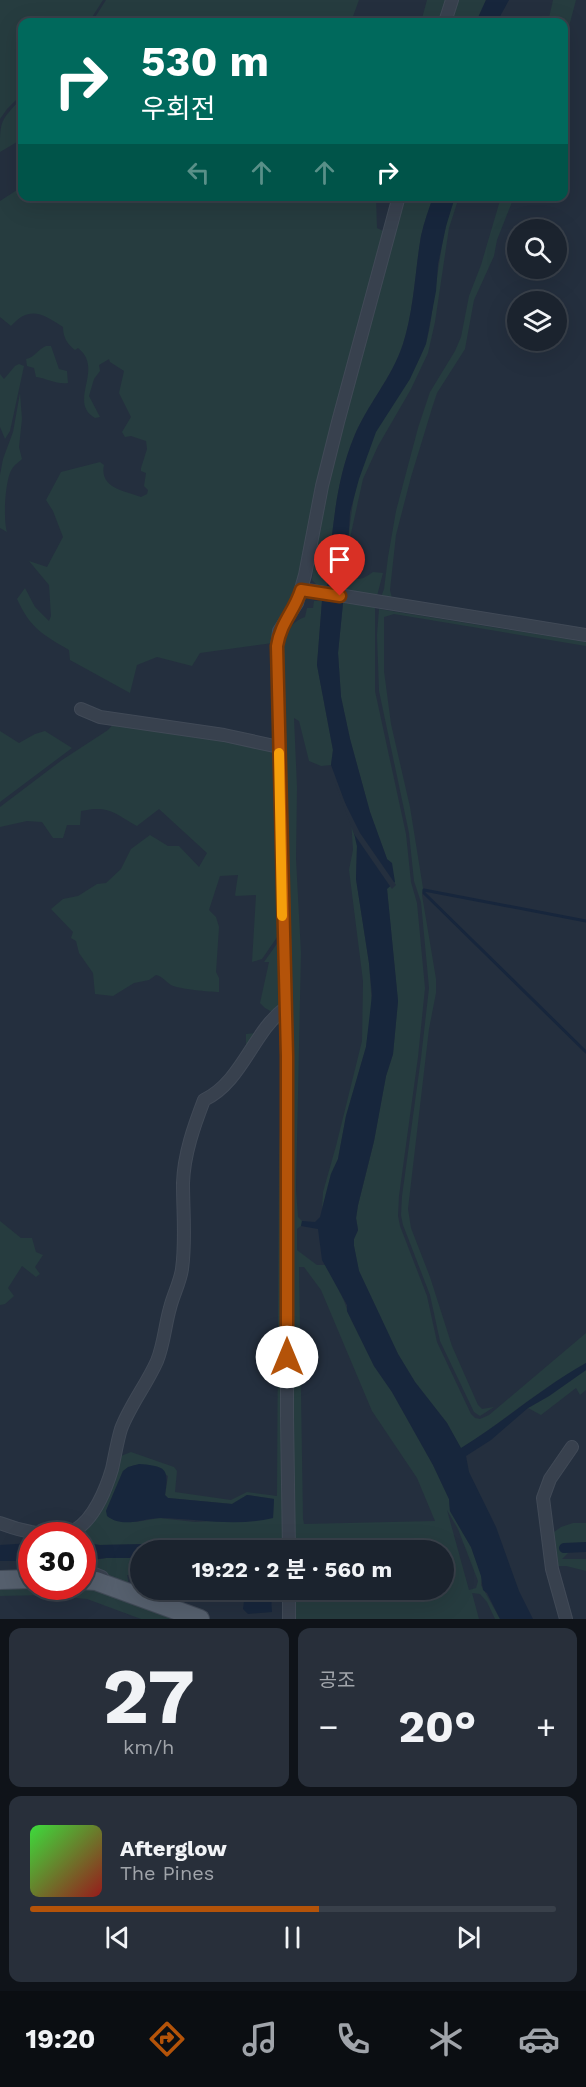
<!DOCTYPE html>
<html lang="ko">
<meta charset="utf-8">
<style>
body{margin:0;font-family:"Work Sans","Noto Sans KR",sans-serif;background:#282f3a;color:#f1f3f6;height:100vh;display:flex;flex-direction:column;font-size:22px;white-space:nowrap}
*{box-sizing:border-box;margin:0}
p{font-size:20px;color:#a0a4aa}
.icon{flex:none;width:33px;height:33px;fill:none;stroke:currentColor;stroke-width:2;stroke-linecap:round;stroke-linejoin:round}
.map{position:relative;height:1619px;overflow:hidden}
.panel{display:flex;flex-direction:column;gap:9px;padding:9px;background:#0f1319;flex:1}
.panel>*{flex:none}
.guide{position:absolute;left:18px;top:18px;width:550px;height:183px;border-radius:12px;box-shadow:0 6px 24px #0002,0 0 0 2px #39404a;background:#00695c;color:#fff;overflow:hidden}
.buttons{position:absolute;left:507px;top:219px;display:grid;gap:12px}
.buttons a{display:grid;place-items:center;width:60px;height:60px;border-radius:50%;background:#1b232e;box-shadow:0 6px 24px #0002,0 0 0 2px #39404a;font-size:30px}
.speed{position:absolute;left:18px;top:1522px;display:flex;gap:12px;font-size:30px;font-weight:700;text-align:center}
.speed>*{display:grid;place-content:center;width:78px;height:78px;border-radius:50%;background:#1b232e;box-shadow:0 6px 24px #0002,0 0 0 2px #39404a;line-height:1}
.speed .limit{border:9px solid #d22;background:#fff;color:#111}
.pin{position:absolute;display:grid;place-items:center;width:51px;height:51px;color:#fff;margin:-62px -26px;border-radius:50% 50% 50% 0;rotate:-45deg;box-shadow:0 0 6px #0007}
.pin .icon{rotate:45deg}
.me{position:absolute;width:66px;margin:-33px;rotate:0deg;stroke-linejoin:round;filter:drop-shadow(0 0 4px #0008)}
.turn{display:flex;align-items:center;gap:21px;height:126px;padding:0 24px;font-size:27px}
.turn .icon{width:78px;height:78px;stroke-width:2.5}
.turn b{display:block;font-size:42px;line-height:51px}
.lanes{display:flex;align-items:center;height:57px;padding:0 24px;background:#0003;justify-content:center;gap:30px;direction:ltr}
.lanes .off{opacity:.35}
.big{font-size:45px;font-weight:700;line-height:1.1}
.panel .tile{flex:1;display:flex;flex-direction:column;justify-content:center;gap:9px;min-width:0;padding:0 21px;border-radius:12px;background:#282f3a}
.panel .dial{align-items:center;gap:0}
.dial b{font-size:78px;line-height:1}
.song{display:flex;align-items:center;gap:18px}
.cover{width:72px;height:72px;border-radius:9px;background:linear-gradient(135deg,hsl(120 70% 55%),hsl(0 70% 35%))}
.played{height:6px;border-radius:3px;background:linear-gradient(90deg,#b45309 55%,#39404a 55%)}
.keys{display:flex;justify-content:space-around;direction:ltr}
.heat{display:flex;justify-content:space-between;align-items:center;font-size:33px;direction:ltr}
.panel .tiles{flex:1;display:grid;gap:9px;grid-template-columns:1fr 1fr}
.tile:last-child{grid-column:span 2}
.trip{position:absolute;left:130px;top:1540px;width:324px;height:60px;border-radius:30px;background:#1b232e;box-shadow:0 6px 24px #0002,0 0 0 2px #39404a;font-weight:700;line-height:60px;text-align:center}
.tab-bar{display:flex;height:96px;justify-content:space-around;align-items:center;background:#0b0e12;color:#a0a4aa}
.tab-bar .icon{width:42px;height:42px}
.tab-bar .current{color:#b45309}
.tab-bar b{font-size:27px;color:#f1f3f6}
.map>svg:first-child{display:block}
</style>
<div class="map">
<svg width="586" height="1619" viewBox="0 0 586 1619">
<rect width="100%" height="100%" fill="#242f3e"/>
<!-- green -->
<path fill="#263c3f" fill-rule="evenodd" d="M0 0H103L89 22H22V94L7 109 0 119Z
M106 0H359L352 19 359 22H92Z
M427 0H449L442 22H421Z
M455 0H486L476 22H448Z
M553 0H576L564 45V22H548Z
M22 98V139L0 152C0 120 0 121 22 98Z
M22 175V196L376 197 377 228 387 233 302 576 273 643 200 653 192 666 157 657 137 665 130 693 70 660 69 650C42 634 31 629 17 599L25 588 35 607 49 621 51 616 49 585 29 561 47 567 63 537 53 511 46 500 61 472 100 462 104 465C99 488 125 491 141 497L147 494 148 490 144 486 146 473 141 471V468L147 449 146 441 131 436 125 437 122 432 131 417 119 393 124 371 110 362 109 359 99 365 100 371 94 379 89 396 100 417 95 418C67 402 105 369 78 348L75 350C67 344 63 337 63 327 43 314 30 305 11 326L0 317V201L20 188Z
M402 197H433C429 209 424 222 421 236 415 271 414 310 403 344 392 378 367 405 354 437 334 485 332 539 327 590L318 586 312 580 318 526 332 465Z
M455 197H459L449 228 435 322 428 353 411 389 378 446 363 479 348 547C350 511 358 465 375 432 391 402 414 377 425 345 430 332 431 318 433 304 439 268 442 231 455 197Z
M501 197H514L497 240 494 256 474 300 465 349 437 393 433 405 411 477 396 535 390 590 392 598 381 597 384 589 388 557 396 511 418 428 430 392 455 351 461 337 469 296 481 265Z
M46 346H51L59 369 67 371 68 383C57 385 46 378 36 377L34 368 27 366 26 359C34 358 38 349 46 346Z
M19 364 24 366 10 431 5 439 0 427V374L4 379 15 366Z
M20 393 22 419 19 447 22 459C19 462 14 465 12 469 5 479 3 520 7 532L0 528V475L3 459 13 432Z
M373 572 383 573 377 596 345 593 346 573C356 582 362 580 373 572Z
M314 601H322L317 665 333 750 331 765 321 766 309 761 299 721 294 718 297 787 296 859 301 953 296 1189 298 1217 302 1221 301 1226 297 1229V1250L317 1265H326C330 1274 347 1303 347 1311L374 1366 392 1392 433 1465 449 1499 450 1511 471 1547 482 1576 481 1585 500 1619H495L487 1602 480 1594 472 1593 479 1619H293V1590H444V1551L412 1542 302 1541 292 1543 283 649C286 634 290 622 305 617L307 608H313ZM299 1267H304L321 1290 372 1411 417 1478 435 1521 304 1524 303 1519ZM447 1510 458 1529 478 1581 476 1588 469 1590Z
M343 603 375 607V691L406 834 411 882 417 903 425 988 418 1057 399 1196 398 1216 400 1226 427 1296 437 1342 471 1414 475 1418 480 1419 489 1415 586 1333V1363C542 1388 503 1421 461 1449L447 1423 415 1382 398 1354 359 1271 354 1246V1239L358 1230 356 1218 358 1205 374 1141 386 1076 393 1054 398 1001 387 889V859L370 812 350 739 341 697 338 653Z
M379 609 586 642V646L394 614 384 617V671L391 724 410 807 423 888 422 895 436 979V993L429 1029 408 1209 411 1228 430 1277 452 1346 478 1405 482 1409 494 1407 480 1416 474 1412 440 1341 430 1295 403 1225 401 1215 402 1196 421 1058 429 988 421 902 414 881 409 833 379 691 377 635Z
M117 720 268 748 272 752 277 765 276 847 282 930 262 959 252 962 256 895 236 896 235 895 238 875 220 876 209 910 216 917 219 927 216 972 219 978V992C210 992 179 989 171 985 165 981 163 977 156 975L149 980 134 983 113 996 95 994 93 973 79 953 76 941 71 938 73 932 51 909 63 899 78 896 97 884 106 883 121 869 131 849 150 835 168 846H179L199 867 207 853 159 809 137 826C114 813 109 805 81 811L80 825H67L63 838H53L42 822 27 821 0 827V807L62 760 108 730Z
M0 731 19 743 35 734 45 731 72 748 0 802Z
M351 819 357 846 356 879 369 963 372 1006 366 1047 346 1116 338 1159 331 1174 322 1209 323 1192 336 1146 362 1041 363 981 349 870 353 850Z
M281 938 280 1003 277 1010 246 1052V1034L257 1033 272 1012 265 1008 260 1003 269 962H264Z
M283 1016 285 1541 100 1545 83 1543 84 1529 114 1478 121 1456 131 1452 174 1467 177 1471 175 1492 231 1500 247 1492 277 1496 279 1153 283 1058 281 1026 274 1023ZM134 1465H149L168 1476 165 1495 168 1498 232 1504 247 1495 274 1499 273 1518 195 1522 159 1518 136 1522 106 1511 123 1471Z
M0 1221 21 1238H32L36 1252 43 1255 35 1267 40 1274 36 1277 22 1266 8 1288 14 1296 5 1304 0 1305Z
M586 1370V1390L580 1395 576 1388 541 1415 528 1408 549 1396Z
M573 1523H586V1546L571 1548 570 1551 562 1559H586V1571L566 1566H555L554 1532 561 1527Z
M106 1558H141V1575H127L129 1585 83 1562Z
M0 1585 82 1587 83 1585 182 1619H141L87 1599 46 1595 0 1596Z"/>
<!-- water -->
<path fill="#17263c" d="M486 0H509L497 22H476Z
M433 197H455L446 226 438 264 436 291 426 344 410 379 376 432 359 479 350 512 345 593 327 590C332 539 334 485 354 437 367 405 392 378 403 344 414 310 415 271 421 236 424 222 429 209 433 197Z
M322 601 343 603 338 653 341 697 350 739 370 812 387 859 392 863 395 882 387 889 398 1001 393 1054 386 1076 374 1141 358 1205 356 1218 358 1230 354 1239V1246L359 1271 398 1354 415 1382 447 1423 461 1448C504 1422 541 1388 586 1363V1370L549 1396 528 1408 491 1440 466 1456 469 1472 496 1527 519 1591 533 1619H500L487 1593 483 1590 481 1576 471 1547 450 1511 449 1499 433 1465 392 1392 374 1366 347 1311V1305L322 1260 318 1229 301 1226 302 1221 315 1222 320 1217 331 1174 338 1159 346 1116 366 1047 372 995 369 963 356 879 357 846 351 819 331 765 333 750 317 665Z
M139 1464C167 1466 169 1469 165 1495L168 1498 232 1504 247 1495 274 1499 273 1518C236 1527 198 1519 161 1518 142 1518 124 1529 107 1516L106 1511 123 1471 128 1467Z
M285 1541V1551H141V1558H106L83 1561V1543L100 1545Z
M302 1541 412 1542 436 1545V1550L444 1551H292V1543Z
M31 1543V1561H0V1545Z
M245 1593 266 1594 271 1597 272 1612 248 1614 243 1609Z"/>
<!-- pier -->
<path fill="#242f3e" d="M335 783 360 833 396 885 392 889 354 834Z"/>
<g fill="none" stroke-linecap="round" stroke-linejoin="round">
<!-- stream -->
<path stroke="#17263c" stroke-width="3" d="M586 921 424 890V893L586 1052"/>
<!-- canal -->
<path stroke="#17263c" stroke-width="10" d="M564 1548 586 1547"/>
<defs>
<path id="minor" d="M445 22 452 0
M301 589 586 635
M81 709 100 717 224 735 279 747
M0 1523C18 1530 57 1541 75 1530 94 1519 106 1489 112 1469 115 1456 117 1442 121 1429 130 1405 147 1384 157 1361 164 1344 165 1325 170 1308 173 1295 180 1283 182 1269 186 1241 183 1212 183 1183 184 1154 194 1126 204 1100 242 1082 253 1032 285 1008
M289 1551 287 1417V1056L277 646 279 631 297 603 305 575 322 486 338 422 399 196
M82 1569 102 1577
M289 1619V1590
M566 1619 552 1569 543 1498 550 1479 572 1447"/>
<path id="primary" d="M0 1580 32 1579
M82 1580 96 1581 200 1619"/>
</defs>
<!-- minor casing -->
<use href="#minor" stroke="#414a57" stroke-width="14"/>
<!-- primary casing -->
<use href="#primary" stroke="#414a57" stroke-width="20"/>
<!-- minor -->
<use href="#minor" stroke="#38414e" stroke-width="12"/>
<!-- primary -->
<use href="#primary" stroke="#56606e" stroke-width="18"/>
</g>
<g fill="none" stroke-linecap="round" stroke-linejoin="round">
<defs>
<path id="route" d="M287 1357V1056L277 646C281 622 294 612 301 590L340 596"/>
</defs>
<!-- route casing -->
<use href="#route" stroke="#753606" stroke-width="15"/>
<!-- route -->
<use href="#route" stroke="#b45309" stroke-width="10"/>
<!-- slow -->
<path stroke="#f59e0b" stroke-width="10" d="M279 753 282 916"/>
</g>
</svg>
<div class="buttons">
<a><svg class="icon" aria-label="search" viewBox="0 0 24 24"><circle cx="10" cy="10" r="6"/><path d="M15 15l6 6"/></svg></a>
<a><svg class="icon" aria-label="layers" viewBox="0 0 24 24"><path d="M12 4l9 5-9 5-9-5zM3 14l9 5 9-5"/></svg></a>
</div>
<div class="speed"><div class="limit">30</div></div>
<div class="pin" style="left:340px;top:596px;background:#d93025"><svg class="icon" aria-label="arrive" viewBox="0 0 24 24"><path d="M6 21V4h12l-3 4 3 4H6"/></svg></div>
<svg class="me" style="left:287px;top:1357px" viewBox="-20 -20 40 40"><circle r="19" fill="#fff"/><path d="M0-13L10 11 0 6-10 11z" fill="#b45309"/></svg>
<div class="trip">19:22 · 2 분 · 560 m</div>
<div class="guide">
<div class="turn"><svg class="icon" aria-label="right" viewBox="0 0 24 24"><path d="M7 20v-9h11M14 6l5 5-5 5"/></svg><div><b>530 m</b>우회전</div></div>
<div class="lanes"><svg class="icon off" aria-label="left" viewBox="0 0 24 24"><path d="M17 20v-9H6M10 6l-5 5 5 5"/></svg><svg class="icon off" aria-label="ahead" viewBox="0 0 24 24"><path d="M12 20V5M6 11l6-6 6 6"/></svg><svg class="icon off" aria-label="ahead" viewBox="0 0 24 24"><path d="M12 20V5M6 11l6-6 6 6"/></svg><svg class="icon" aria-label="right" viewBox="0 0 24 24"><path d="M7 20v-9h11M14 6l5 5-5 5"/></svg></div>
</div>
</div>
<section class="panel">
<div class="tiles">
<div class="tile dial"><b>27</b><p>km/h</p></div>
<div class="tile"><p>공조</p>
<div class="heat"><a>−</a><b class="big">20°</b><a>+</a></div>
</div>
<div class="tile">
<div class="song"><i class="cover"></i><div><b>Afterglow</b><p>The Pines</p></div></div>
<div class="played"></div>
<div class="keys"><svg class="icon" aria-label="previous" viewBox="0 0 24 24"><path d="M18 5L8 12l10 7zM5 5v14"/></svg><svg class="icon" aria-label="pause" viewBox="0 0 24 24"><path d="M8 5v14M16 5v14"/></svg><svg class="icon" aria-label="next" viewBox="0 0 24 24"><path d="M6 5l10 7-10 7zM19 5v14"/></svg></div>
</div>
</div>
</section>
<nav class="tab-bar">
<b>19:20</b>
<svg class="icon current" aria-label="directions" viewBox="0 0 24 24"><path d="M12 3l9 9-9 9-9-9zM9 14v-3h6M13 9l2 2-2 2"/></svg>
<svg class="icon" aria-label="music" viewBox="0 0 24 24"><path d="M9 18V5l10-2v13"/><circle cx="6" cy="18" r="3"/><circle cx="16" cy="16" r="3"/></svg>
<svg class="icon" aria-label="phone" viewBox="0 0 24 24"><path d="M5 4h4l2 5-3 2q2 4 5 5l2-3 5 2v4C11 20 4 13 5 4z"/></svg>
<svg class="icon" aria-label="climate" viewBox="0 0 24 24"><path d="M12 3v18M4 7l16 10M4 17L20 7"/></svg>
<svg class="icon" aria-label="car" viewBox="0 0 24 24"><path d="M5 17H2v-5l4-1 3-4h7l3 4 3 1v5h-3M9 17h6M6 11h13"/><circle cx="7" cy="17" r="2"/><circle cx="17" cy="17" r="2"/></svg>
</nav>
